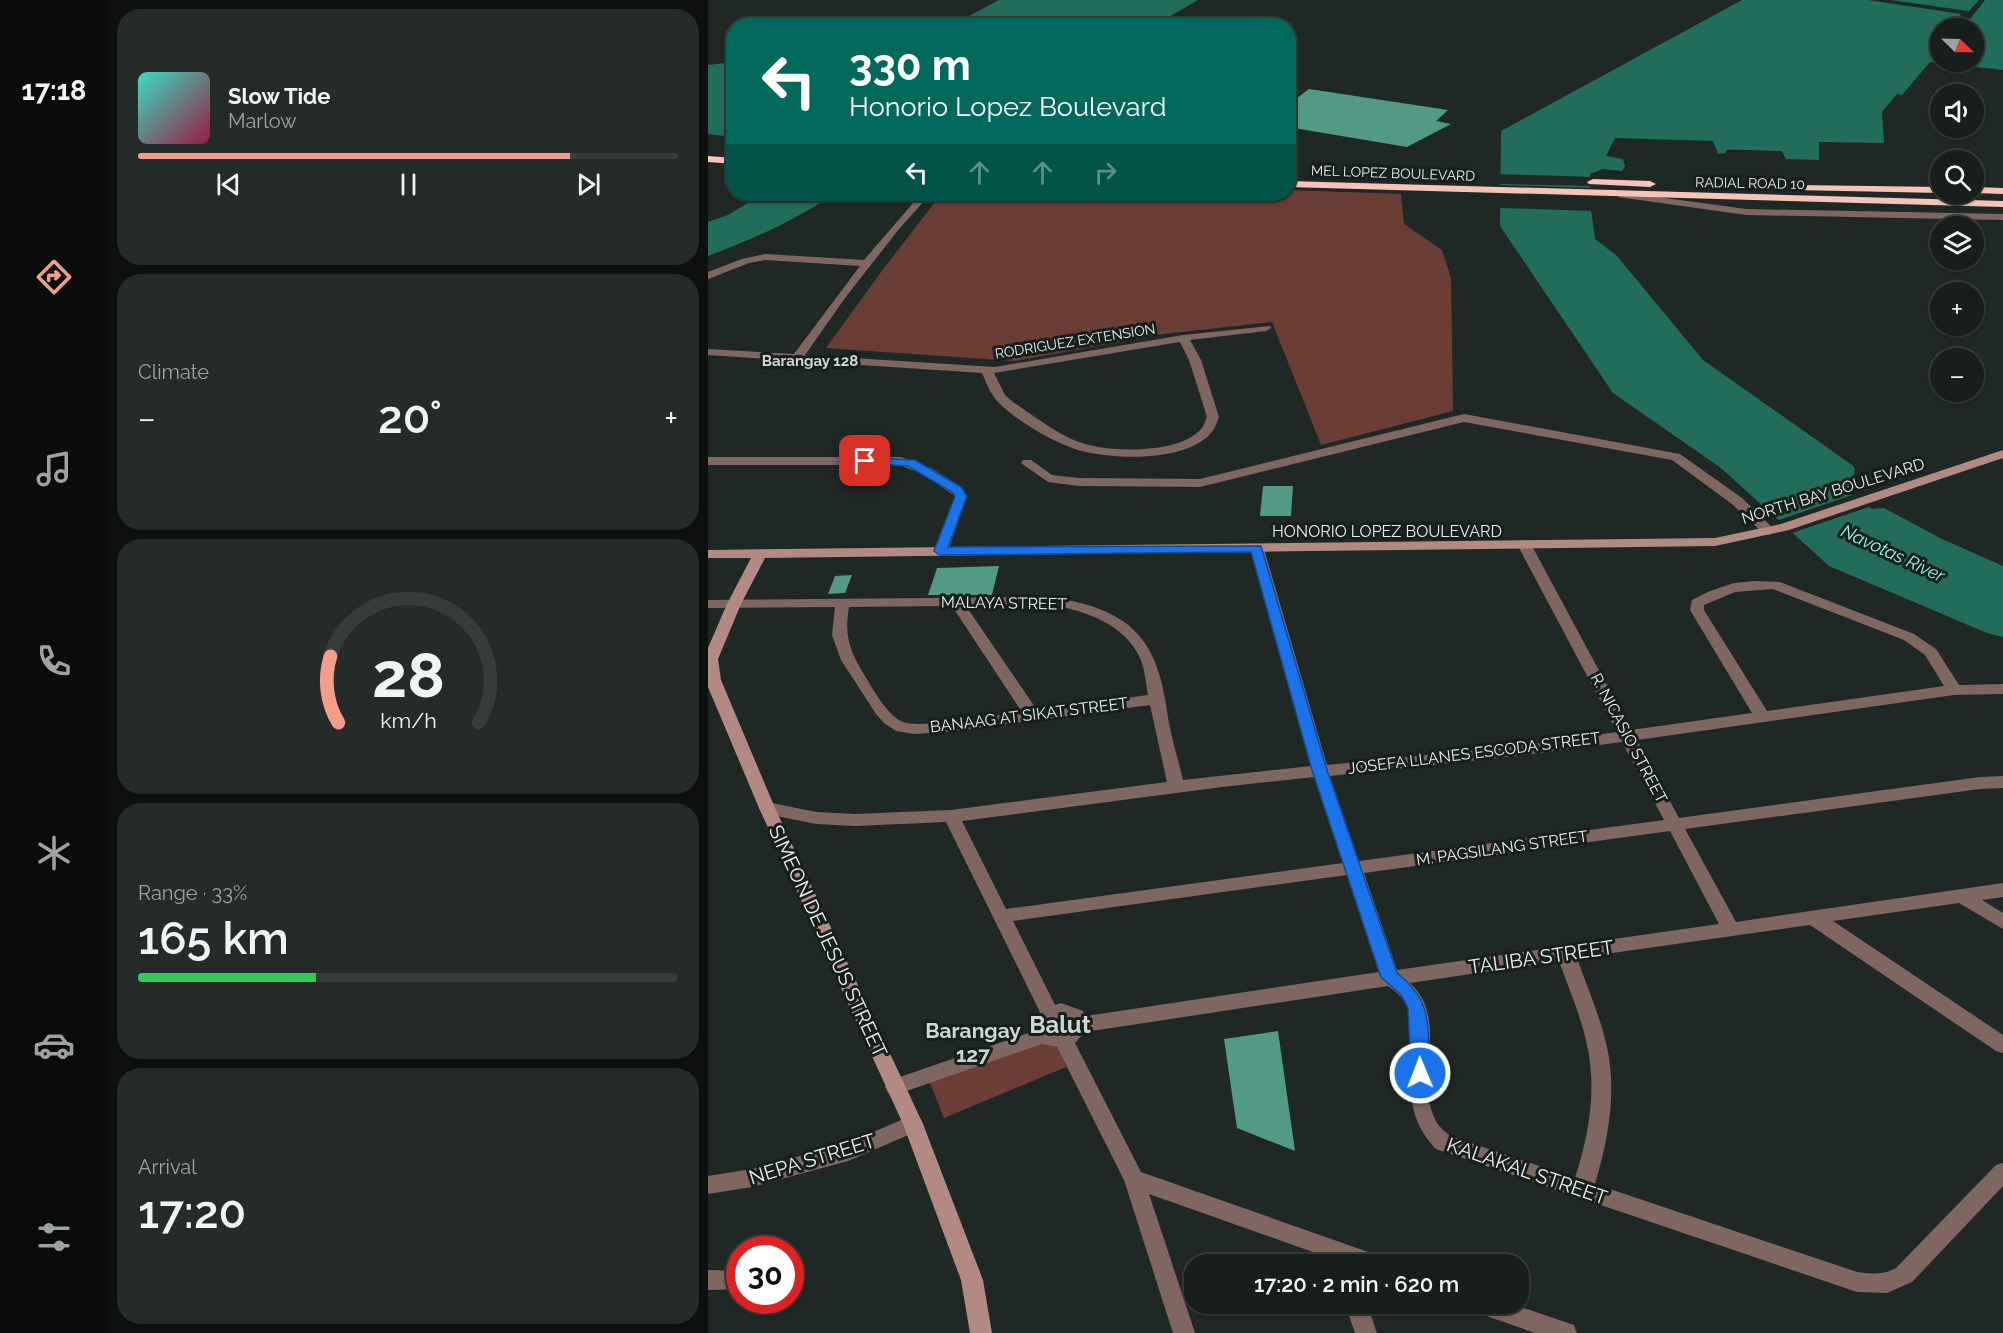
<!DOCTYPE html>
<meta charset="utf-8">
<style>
body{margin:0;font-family:Raleway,sans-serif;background:#252b29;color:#f1f3f6;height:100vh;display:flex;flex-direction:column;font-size:22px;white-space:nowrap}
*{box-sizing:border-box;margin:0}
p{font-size:20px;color:#9fa2a3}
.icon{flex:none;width:33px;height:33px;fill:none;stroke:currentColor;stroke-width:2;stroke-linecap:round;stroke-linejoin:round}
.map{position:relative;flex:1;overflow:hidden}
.drawer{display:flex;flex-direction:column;gap:9px;padding:9px;background:#0d100f;width:600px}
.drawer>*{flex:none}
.banner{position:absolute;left:18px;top:18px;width:570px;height:183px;border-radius:24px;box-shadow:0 2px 4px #0004,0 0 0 2px #363c3b;background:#00695c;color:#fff;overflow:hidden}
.needle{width:39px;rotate:113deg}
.buttons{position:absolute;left:1222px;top:18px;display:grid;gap:12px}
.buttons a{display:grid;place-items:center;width:54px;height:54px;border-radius:50%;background:#181e1c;box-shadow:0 2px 4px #0004,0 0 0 2px #363c3b;font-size:30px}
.speed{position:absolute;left:18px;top:1236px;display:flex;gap:12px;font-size:30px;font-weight:700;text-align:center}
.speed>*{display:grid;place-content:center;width:78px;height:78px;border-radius:50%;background:#181e1c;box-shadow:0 2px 4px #0004,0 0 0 2px #363c3b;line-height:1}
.speed .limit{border:9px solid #d22;background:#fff;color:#111}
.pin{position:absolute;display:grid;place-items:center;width:51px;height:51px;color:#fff;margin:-26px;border-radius:12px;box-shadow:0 3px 9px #0006}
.me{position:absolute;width:66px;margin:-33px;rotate:359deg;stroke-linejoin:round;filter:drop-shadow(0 0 4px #0008)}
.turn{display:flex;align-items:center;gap:21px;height:126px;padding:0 24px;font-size:27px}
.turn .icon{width:78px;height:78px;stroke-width:2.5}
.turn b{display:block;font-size:42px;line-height:51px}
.lanes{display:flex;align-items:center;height:57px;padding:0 24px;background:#0003;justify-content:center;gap:30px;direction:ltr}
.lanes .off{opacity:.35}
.big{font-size:45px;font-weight:600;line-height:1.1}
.drawer .widget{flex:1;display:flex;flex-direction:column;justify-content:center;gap:9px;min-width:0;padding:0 21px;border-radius:24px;background:#252b29}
.drawer .dial{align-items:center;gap:0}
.dial svg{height:156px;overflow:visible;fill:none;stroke:#363c3b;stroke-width:7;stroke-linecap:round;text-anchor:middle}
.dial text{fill:#f1f3f6;stroke:none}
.song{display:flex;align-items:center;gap:18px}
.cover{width:72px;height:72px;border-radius:9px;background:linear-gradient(135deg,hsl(170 70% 55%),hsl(340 70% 35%))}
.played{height:6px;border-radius:3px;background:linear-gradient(90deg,#f49e8a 80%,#363c3b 80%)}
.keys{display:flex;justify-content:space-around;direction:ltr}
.heat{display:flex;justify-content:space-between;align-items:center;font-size:33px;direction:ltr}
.charge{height:9px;border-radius:4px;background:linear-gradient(90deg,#34c759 33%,#363c3b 0)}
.trip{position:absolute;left:476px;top:1254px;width:345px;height:60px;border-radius:24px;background:#181e1c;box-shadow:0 2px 4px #0004,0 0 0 2px #363c3b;font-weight:600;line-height:60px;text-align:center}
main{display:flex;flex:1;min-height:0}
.menu{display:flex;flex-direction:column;width:108px;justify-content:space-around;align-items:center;background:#0a0c0b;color:#9fa2a3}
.menu .icon{width:42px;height:42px}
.menu .active{color:#f49e8a}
.menu b{font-size:27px;color:#f1f3f6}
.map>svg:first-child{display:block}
</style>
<main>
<nav class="menu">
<b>17:18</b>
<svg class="icon active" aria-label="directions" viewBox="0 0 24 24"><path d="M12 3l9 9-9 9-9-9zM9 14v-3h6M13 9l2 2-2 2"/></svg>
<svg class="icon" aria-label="music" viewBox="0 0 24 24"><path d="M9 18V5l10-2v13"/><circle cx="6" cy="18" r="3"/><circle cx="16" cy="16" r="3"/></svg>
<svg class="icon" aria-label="phone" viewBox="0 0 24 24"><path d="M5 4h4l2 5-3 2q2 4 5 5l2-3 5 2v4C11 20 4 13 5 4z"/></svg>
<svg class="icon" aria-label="climate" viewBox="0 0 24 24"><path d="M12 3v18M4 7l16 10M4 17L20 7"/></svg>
<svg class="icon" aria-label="car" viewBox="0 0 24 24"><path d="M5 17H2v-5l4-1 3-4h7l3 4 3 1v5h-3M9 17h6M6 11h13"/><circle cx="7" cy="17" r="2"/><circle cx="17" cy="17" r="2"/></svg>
<svg class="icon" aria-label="filters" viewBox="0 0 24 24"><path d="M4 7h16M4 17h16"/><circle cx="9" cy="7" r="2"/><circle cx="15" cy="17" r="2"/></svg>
</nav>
<section class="drawer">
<div class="widget">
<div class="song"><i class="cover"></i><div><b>Slow Tide</b><p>Marlow</p></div></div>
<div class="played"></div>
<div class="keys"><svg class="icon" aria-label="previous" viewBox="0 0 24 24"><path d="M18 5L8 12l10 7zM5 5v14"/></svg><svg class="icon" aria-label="pause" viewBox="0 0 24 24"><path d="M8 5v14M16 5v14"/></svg><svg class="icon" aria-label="next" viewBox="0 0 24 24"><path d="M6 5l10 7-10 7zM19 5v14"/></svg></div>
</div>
<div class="widget"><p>Climate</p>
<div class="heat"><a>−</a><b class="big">20°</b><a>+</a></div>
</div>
<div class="widget dial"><svg viewBox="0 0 100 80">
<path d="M14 69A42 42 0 1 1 86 69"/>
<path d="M14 69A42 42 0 0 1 10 35" stroke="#f49e8a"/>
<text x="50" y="56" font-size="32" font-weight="700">28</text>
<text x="50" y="72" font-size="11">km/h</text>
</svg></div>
<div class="widget"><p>Range · 33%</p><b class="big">165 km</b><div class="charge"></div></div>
<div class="widget"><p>Arrival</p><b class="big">17:20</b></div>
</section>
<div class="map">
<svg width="1295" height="1333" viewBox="0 0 1295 1333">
<rect width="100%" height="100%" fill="#202826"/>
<!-- green -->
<path fill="#6a3e34" d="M581 190 693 194 696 224 734 250 743 278 745 411 613 445 564 322 455 334 307 361 118 348 176 268 231 197 243 194H580Z
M331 1040 352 1049 358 1067 236 1118 221 1081Z"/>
<!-- water -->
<path fill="#226c5c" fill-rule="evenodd" d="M291 0H490L447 25H244Z
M1034 0H1295V70L1222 62 1194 95 1189 94 1174 112 1176 143 1111 142V160L1078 159 1074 151C1055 151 1038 149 1018 150V153L1010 154 1005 141 907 138 898 156 915 159 917 166 914 171 895 169 882 174V202L887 239 909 256 995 360 1144 465 1147 469 1142 494 1164 509 1176 508 1232 538 1295 566V637L1279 633 1121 566 1013 468 905 393 792 226 793 131ZM1233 28H1266V62H1233Z
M25 62V137L0 134V65Z
M55 194H126C84 222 48 238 0 256V222L20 215Z"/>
<!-- pier -->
<path fill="#202826" d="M1160 0H1182L1261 11 1271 0H1277L1255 28H1247L1255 18 1251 17 1253 14Z
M789 174 885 177V186L789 184Z
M790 185 885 188 887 211 790 208Z
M1144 495 1161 507 1084 533 1068 521Z"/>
<!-- building -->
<path fill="#529986" d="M601 89 740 110 728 121 743 124 699 147 580 127V105Z
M555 486H585L583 516H552Z
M291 566 284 595H220L229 568Z
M144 575 137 593 120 594 127 576Z
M570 1031 587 1151 529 1128 516 1039Z"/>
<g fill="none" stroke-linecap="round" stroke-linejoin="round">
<!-- street -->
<path fill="#806660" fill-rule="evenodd" d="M913 192 1038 209 1295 214V220L1038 215 910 197V193Z
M218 194H233L218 199 191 229 137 298 97 355 287 367 475 335 562 326 563 328 558 331 482 340 493 360 511 417C509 422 507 429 503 433 477 463 401 460 367 449 343 441 306 419 289 401 282 393 278 382 274 373L0 355V349L86 354 152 266 57 260 41 263 0 279V272L34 259 57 254 156 260 212 195ZM472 342 481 360 499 417C497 421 496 426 493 429 471 455 397 453 368 441 346 432 326 416 305 402L297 395 286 373Z
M756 414 972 454 1034 498 1068 531 1061 535 1056 534 1024 504 964 460 756 422 492 487 371 486 340 482 313 463 315 460H323L344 475 371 478 492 479Z
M0 457H193L223 468 254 487 259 496 240 551 233 555 226 551 247 496 215 474 191 465H0Z
M817 542 824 546 923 730 1044 713 982 610 984 600 1002 591 1026 583 1047 581 1072 582 1206 634 1228 649 1251 685 1295 684V694L1246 695 929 740 971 818 1272 777 1295 776V788L1272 789 977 829 1028 922 1295 883V897L1274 900 1295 913V929L1251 903 1125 921 1295 1035V1053L1288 1051 1102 925 869 958C879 987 892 1016 899 1047 909 1093 900 1140 887 1184L1149 1272C1163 1274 1176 1275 1188 1268L1288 1165 1295 1163V1186L1204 1282 1179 1293 1149 1292 728 1149C694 1114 704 1078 703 1034 702 1025 702 1015 699 1006 696 998 687 991 680 986L377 1032 367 1043 433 1172 666 1254 674 1257 677 1264H639L441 1194 487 1333H465L416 1180 349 1047 334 1044 187 1095 180 1093 177 1087 180 1081 326 1031 325 1024 332 1012 238 822 147 826 108 824 59 814 53 812 51 808 53 804 59 802 108 812 147 814 243 810 459 782 442 705 239 732 206 734 188 731 176 723 168 714 133 660 124 635 127 607 0 608V600L342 597C414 608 447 631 458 704 461 730 469 755 475 780L603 766 542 549 549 545 556 549 619 765 809 746 909 732 810 546ZM1065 589 1196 640 1217 655 1236 686 1059 711 996 610V605L1027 592ZM342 605C376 610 417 624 432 658 437 669 438 684 440 695L329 710 258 606ZM244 606 314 712C292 715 213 729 195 722 179 715 166 691 157 676 142 651 136 637 141 607ZM914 742 956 820 651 861 622 776 809 756ZM606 777 635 863 298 909 254 821 514 787ZM962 831 1011 924 689 970 656 873ZM639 875 671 972 378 1016 375 1011 353 1003 347 1005 305 921ZM851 961C861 989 873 1016 879 1045 889 1089 881 1135 867 1178L742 1136C738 1132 732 1128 729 1123 704 1080 743 1021 702 983ZM350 1019 360 1021V1027L354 1031H346L344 1024Z
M205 1115 212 1118 215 1124 212 1130 140 1161 44 1187 0 1194V1176L44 1169 137 1144Z
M0 1270 32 1271V1289L0 1290Z
M637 1304H659L669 1333H647Z
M764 1304H804L866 1325 869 1333H827L767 1312Z"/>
<!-- secondary -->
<path fill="#b38a81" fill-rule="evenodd" d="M1295 450V458L1081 530 1007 546 57 558 33 604 10 659 13 680 67 808 215 1124 275 1280 284 1333H262L253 1280 195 1124 51 808 0 687V648L19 604 43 558H0V550L1007 538 1073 524Z"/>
<!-- highway -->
<path fill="#f7c3b7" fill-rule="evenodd" d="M0 156 26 158V164L0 162Z
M885 179 942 181 948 184 942 187 881 184 879 182Z
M580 181 1295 201V207L580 187Z
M1090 185 1233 187V193L1086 190 1084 188Z
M1266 187 1295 188V194L1266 193Z"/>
</g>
<!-- route -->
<path fill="#1a73e8" stroke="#114b97" stroke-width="1.5" d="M157 458 207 460 253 487 259 496 240 547 553 546 619 770 689 973C727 1003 719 1028 721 1073L718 1078 712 1080 705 1078 703 1073 700 1008 693 995 673 977 604 770 543 552 232 555 226 551 247 496 244 492 200 466 153 463 151 461Z"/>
<g text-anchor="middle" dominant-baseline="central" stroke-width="6" stroke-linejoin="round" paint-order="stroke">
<!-- far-street labels -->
<g font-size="14" fill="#e8eeec" stroke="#171f1c">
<text transform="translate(685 173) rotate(2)">MEL LOPEZ BOULEVARD</text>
<text transform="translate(1042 183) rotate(1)">RADIAL ROAD 10</text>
<text transform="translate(367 341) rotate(-9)">RODRIGUEZ EXTENSION</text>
</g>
<!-- far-neighbourhood labels -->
<g font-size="15" font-weight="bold" fill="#ccd6d3" stroke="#171f1c">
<text x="102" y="361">Barangay 128</text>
</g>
<!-- street labels -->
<g font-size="16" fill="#e8eeec" stroke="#171f1c">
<text transform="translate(1125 491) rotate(-17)">NORTH BAY BOULEVARD</text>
<text x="679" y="531">HONORIO LOPEZ BOULEVARD</text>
<text transform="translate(296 603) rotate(1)">MALAYA STREET</text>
<text transform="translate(321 715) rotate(-7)">BANAAG AT SIKAT STREET</text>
<text transform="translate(921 738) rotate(62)">R. NICASIO STREET</text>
<text transform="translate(766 753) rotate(-7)">JOSEFA LLANES ESCODA STREET</text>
<text transform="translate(794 848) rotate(-8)">M. PAGSILANG STREET</text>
</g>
<!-- water labels -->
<g font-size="18" font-style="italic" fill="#8ffade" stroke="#171f1c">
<text transform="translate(1185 553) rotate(25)">Navotas River</text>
</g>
<!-- near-street labels -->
<g font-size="20" fill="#e8eeec" stroke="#171f1c">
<text transform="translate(120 941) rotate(65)">SIMEON DE JESUS STREET</text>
<text transform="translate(833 957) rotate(-8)">TALIBA STREET</text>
<text transform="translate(104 1159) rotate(-17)">NEPA STREET</text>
<text transform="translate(819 1171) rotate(19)">KALAKAL STREET</text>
</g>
<!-- near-neighbourhood labels -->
<g font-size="21" font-weight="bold" fill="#ccd6d3" stroke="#171f1c">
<text x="265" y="1030">Barangay<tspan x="265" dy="24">127</tspan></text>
</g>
<!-- near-quarter labels -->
<g font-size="24" font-weight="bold" fill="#ccd6d3" stroke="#171f1c">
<text x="352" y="1024">Balut</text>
</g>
</g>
</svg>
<div class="buttons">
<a><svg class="needle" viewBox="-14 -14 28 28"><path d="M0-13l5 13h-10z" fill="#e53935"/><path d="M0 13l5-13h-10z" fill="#9fa2a3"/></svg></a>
<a><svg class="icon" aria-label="sound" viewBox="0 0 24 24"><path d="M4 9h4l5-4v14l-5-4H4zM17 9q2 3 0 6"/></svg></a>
<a><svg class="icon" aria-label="search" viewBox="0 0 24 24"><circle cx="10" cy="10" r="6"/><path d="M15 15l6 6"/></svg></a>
<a><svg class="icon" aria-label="layers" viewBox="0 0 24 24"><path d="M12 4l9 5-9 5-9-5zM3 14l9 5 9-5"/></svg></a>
<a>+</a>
<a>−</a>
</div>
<div class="speed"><div class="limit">30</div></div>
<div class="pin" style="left:157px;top:461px;background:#d93025"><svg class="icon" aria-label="arrive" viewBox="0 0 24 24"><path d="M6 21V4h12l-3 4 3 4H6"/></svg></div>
<svg class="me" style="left:712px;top:1073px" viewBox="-20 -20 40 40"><circle r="17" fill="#1a73e8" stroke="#fff" stroke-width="3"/><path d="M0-11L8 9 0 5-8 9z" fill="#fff"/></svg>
<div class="trip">17:20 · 2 min · 620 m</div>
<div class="banner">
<div class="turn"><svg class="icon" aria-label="left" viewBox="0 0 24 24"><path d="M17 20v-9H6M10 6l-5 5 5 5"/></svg><div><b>330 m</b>Honorio Lopez Boulevard</div></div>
<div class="lanes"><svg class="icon" aria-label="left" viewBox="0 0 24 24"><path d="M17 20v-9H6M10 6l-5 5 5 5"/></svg><svg class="icon off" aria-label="ahead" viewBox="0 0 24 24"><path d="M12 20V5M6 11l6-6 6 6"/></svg><svg class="icon off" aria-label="ahead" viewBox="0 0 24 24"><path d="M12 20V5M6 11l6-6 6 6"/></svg><svg class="icon off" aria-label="right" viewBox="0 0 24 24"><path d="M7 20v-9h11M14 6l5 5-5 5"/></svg></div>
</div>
</div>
</main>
